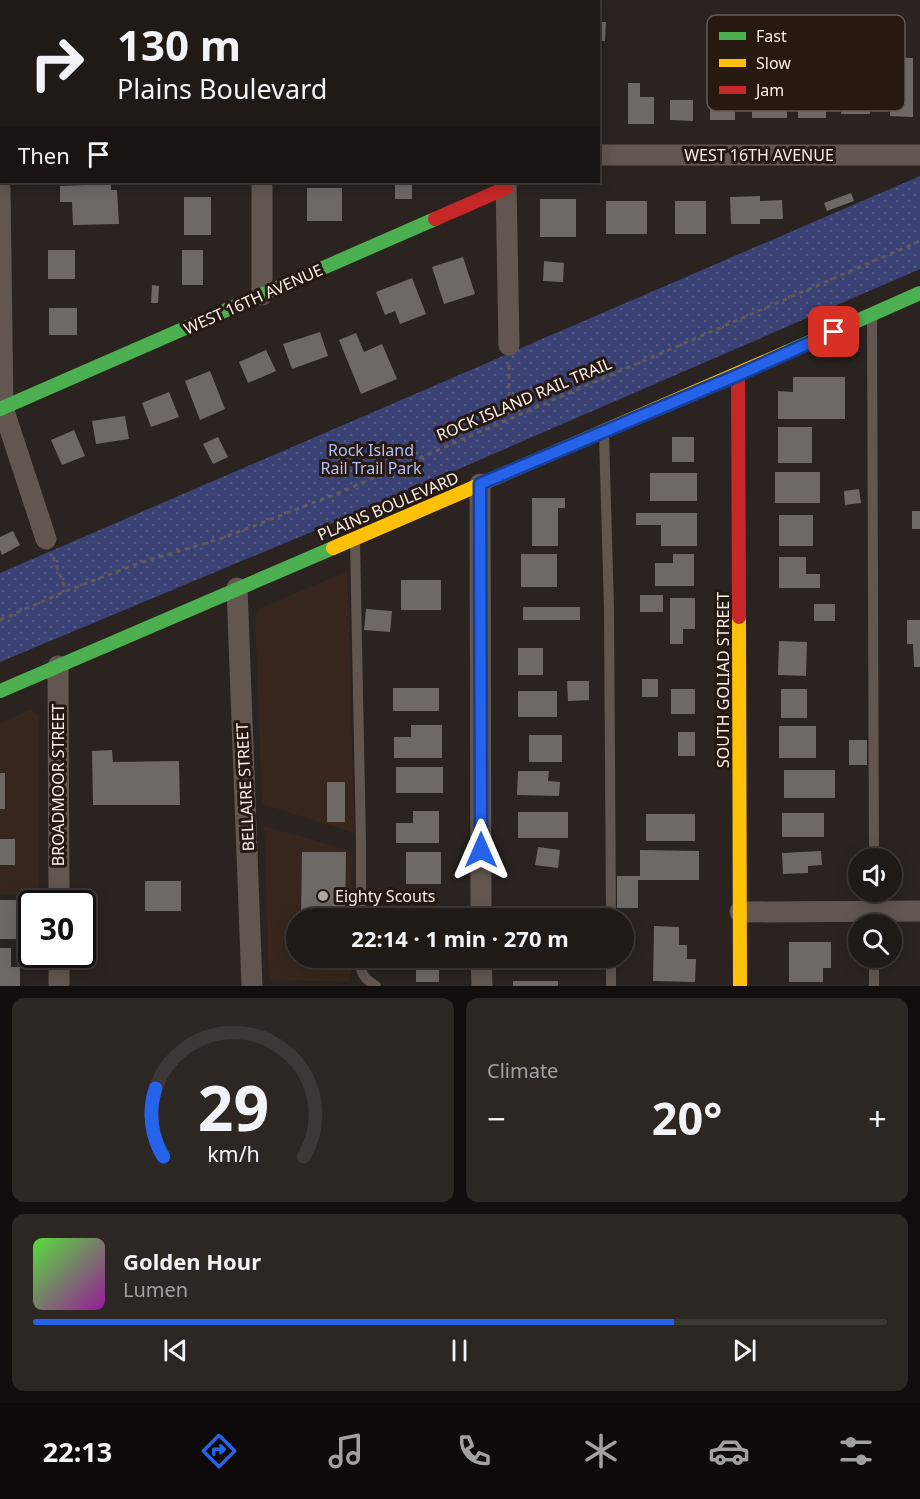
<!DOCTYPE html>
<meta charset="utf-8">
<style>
body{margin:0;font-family:"Noto Sans",sans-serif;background:#2d2724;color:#f1f3f6;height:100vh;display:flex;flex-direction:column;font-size:22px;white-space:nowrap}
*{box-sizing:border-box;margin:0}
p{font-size:20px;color:#a2a1a1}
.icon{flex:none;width:33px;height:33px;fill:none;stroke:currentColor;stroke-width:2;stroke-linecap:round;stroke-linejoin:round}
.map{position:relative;height:986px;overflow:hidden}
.drawer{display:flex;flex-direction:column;gap:12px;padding:12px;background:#120e0d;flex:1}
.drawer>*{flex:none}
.guide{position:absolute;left:0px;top:0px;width:600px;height:183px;box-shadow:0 3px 15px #0003,0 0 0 2px #3d3836;background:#201a17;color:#f1f3f6;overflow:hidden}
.tools{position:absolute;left:848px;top:848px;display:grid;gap:12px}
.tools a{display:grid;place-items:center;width:54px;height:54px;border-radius:50%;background:#201a17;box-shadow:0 3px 15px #0003,0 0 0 2px #3d3836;font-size:30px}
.speed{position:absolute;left:18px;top:890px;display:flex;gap:12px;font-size:30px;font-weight:700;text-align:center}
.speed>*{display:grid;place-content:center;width:78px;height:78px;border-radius:50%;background:#201a17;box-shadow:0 3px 15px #0003,0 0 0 2px #3d3836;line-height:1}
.speed .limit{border:3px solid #111;border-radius:9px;background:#fff;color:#111}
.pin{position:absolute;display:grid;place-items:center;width:51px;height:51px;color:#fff;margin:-26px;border-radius:12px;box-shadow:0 3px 9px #0006}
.me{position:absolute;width:66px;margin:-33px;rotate:0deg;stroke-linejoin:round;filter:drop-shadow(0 0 4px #0008)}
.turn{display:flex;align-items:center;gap:21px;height:126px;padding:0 18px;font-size:27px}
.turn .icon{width:78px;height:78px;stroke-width:2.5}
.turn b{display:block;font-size:42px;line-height:51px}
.then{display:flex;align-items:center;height:57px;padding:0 18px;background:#0003;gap:12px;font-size:22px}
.big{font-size:45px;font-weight:700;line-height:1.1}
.drawer .widget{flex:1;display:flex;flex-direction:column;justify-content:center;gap:9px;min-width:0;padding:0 21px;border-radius:12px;background:#2d2724}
.drawer .dial{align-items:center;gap:0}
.dial svg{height:156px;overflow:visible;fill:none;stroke:#3d3836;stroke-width:7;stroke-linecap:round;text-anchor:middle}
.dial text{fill:#f1f3f6;stroke:none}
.song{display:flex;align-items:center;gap:18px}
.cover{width:72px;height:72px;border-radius:9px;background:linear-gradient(135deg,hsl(110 70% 55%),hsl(300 70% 35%))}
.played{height:6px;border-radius:3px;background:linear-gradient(90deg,#2563eb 75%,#3d3836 75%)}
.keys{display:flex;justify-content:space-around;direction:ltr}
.heat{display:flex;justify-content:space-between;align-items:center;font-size:33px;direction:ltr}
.drawer .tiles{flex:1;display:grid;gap:12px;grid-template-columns:1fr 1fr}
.widget:last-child{grid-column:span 2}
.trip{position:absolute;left:286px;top:908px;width:348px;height:60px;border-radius:30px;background:#201a17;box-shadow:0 3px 15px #0003,0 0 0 2px #3d3836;font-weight:700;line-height:60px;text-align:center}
.menu{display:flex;height:96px;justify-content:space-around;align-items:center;background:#0d0a09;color:#a2a1a1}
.menu .icon{width:42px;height:42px}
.menu .on{color:#2563eb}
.menu b{font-size:27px;color:#f1f3f6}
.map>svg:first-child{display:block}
</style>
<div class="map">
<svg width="920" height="986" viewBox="0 0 920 986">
<defs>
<pattern id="grass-dots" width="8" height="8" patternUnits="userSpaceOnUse" patternTransform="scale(1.5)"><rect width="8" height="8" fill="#3a4174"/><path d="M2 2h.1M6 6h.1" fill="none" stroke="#575d88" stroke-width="1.8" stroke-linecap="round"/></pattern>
</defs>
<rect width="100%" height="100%" fill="#2a231f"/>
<!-- built -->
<path fill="#37261d" d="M348 571 354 833 262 804 255 618 260 608Z
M31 709 39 716V894H0V723Z
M264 826 348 850 352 856 351 918H297V957H351L350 982 269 980Z"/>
<!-- grass -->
<path fill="url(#grass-dots)" d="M920 176V269L371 507 0 662V573Z"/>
<!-- building -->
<path fill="#6f6966" d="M598 22H606L605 41H598Z
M891 57 913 58V117L890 116Z
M710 81H735V120H710Z
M628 83H640V97H654V124H628Z
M841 92H870V114H841Z
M752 95H787V118H752Z
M798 95H826V118H798Z
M670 100H693V121L670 120Z
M86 182H111V190H117L119 224 73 225 72 202H60V186L86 185Z
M395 182H412V199H395Z
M307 188H342V221H307Z
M851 193 854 201 827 211 824 203Z
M760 196V201L782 200 783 219H760V224H731L730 197Z
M184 197H211V235H184Z
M540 199H576V237H540Z
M606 201H647V234H606Z
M675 201H706V234H675Z
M48 250H75V279H48Z
M182 250H203V285H182Z
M463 257 475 294 444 304 432 267Z
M544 261 564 263 563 282 543 281Z
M412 278 426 314 400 324 395 311 385 315 376 292Z
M152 285 159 286 158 303H151Z
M49 308H77V335H49Z
M320 332 328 356 292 369 283 344Z
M356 333 364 352 382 344 397 379 361 394 339 340Z
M266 350 276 371 248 383 239 362Z
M210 371 225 409 200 420 185 381Z
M793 377H845V419H778V391L793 392Z
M169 392 179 417 151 427 142 403Z
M125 416 129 439 96 444 92 421Z
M778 427H812V463H778Z
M74 430 85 456 62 465 51 440Z
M218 437 228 457 213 464 203 444Z
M672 437H694V462H672Z
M775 472H820V503H775Z
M650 473H697V501H650Z
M859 489 861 503 845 505 844 491Z
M532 498H565V508H558V546H532Z
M912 511H920V529H912Z
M636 513H697V546H661V525H636Z
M779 515H813V546H779Z
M13 531 20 545 2 555 0 550V537Z
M521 554H557V587H521Z
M673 554H694V586H655V563H673Z
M779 557H806V574H820V588H779Z
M401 580H441V610H401Z
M640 595H663V612H640Z
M670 598H695V629H683V644H670Z
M814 604H835V621H814Z
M523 607H580V620H523Z
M366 609 392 611 390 632 364 630Z
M907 620H920V667H914L913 644H907Z
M779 641 807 642 806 676 778 675Z
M518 648H543V675H518Z
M642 679H658V697H642Z
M567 681H589V700L568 701Z
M393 688H439V711H393Z
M671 689H695V714H671Z
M781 689H807V718H781Z
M518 691H557V717H518Z
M411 725H442V758H394V737H411Z
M779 726H816V758H779Z
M678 732H695V756H678Z
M529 735H562V762H529Z
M849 740H867V765H849Z
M112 750 113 762 179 761 180 805H93L92 751Z
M396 767H443V793H396Z
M784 770H835V798H784Z
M518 771H549L548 781 560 782 559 796 517 795Z
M0 773H5V809H0Z
M327 782H345V822H327Z
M413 811H439V843H396V823H413Z
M518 812H568V838H518Z
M782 813H824V837H782Z
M646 814H695V841H646Z
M0 839H15V865H0Z
M538 847 560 850 558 868 535 865Z
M640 850 699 851V880H638V908H617V876H640Z
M821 851 822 865 808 866V873L783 874 782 853Z
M302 852H346L345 918H301Z
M406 852H441V884H406Z
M145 881H181V911H145Z
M0 900H16V939H0Z
M654 926 679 927V945H687V959H696L695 982 653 981Z
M789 942H831V968H823V982H789Z
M0 948H11V967H20V986H0Z
M416 957H439V982H416Z
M513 981H558V986H513Z"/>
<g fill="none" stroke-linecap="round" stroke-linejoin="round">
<!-- path -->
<path stroke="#635a55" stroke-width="3" stroke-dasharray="4.5 4.5" stroke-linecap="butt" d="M509 365V418
M53 557 66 591
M0 620 66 591 142 562 220 539 341 492 920 241"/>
<!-- lane -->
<path stroke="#625750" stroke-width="10" d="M872 318 874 858
M604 434 609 608 611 918
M355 542 361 843V918
M874 891V924
M360 957C360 973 363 978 376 986
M611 957V986
M874 986V957"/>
<!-- street -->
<path stroke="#625750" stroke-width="21" d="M262 0V2
M505 2V0
M598 155H920
M262 182V295
M506 182 509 345
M0 188 3 408 46 539
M480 484 481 918
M237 588 252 986
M58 666 59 903
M740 912 920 911
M59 954V986
M481 957 482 986"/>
<!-- fast -->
<path stroke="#4caf50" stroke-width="14" d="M787 352 920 293
M0 409 435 219
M0 691 333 548"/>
<!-- slow -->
<path stroke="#ffc107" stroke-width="14" d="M333 548 787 352
M739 617 740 986"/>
<!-- jam -->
<path stroke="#c62828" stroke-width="14" d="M435 219 506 188
M738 375 739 617"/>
</g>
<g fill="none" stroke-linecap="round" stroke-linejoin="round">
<defs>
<path id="route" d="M481 850 480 484 738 375 834 332"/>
</defs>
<!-- route casing -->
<use href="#route" stroke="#184099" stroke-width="15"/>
<!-- route -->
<use href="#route" stroke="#2563eb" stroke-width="10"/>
</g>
<!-- markers -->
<circle fill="#b0a8a3" stroke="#251912" stroke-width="2" cx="323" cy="896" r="6"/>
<g text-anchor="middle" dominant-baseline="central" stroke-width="6" stroke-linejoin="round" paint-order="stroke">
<!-- street labels -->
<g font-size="16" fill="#f8efea" stroke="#251912">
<text x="759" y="155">WEST 16TH AVENUE</text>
<text transform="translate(253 299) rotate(-24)">WEST 16TH AVENUE</text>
<text transform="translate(524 399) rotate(-23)">ROCK ISLAND RAIL TRAIL</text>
<text transform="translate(388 506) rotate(-23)">PLAINS BOULEVARD</text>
<text transform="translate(723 680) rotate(-90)">SOUTH GOLIAD STREET</text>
<text transform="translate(58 785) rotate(-90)">BROADMOOR STREET</text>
<text transform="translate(245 787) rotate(-93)">BELLAIRE STREET</text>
</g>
<!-- park labels -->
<g font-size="16" fill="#b2bffe" stroke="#251912">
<text x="371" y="450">Rock Island<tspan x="371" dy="18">Rail Trail Park</tspan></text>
</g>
<!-- poi labels -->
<g font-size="16" fill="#f8efea" stroke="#251912" text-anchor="start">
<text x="335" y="896">Eighty Scouts</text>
</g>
</g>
<!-- legend -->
<rect x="707" y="15" width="198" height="96" rx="9" fill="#251912" stroke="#645953" stroke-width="1.5"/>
<rect x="719" y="32" width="27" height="8" fill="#4caf50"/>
<rect x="719" y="59" width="27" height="8" fill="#ffc107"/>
<rect x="719" y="86" width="27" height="8" fill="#c62828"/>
<g font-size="16" fill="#f8efea">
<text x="756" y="42">Fast</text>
<text x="756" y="69">Slow</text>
<text x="756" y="96">Jam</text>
</g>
</svg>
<div class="tools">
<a><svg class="icon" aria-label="sound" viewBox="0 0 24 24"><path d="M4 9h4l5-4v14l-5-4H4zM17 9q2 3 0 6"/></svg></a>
<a><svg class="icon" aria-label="search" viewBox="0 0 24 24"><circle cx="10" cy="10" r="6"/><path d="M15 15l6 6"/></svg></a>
</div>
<div class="speed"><div class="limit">30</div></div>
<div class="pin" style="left:834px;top:332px;background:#d93025"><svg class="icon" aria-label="arrive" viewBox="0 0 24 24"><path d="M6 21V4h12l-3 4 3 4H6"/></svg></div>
<svg class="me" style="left:481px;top:850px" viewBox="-20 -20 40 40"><path d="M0-17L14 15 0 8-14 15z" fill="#2563eb" stroke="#fff" stroke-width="4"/></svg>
<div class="trip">22:14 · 1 min · 270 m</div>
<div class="guide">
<div class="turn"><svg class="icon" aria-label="right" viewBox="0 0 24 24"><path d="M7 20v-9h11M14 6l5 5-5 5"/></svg><div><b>130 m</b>Plains Boulevard</div></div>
<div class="then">Then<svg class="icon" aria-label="arrive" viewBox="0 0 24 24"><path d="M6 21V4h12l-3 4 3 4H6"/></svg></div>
</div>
</div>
<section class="drawer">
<div class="tiles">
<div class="widget dial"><svg viewBox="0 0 100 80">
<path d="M14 69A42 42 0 1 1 86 69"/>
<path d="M14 69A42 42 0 0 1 10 34" stroke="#2563eb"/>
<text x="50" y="56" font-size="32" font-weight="700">29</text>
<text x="50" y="72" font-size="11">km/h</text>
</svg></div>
<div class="widget"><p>Climate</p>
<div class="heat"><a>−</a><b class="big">20°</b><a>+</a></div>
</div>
<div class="widget">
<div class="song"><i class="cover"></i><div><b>Golden Hour</b><p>Lumen</p></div></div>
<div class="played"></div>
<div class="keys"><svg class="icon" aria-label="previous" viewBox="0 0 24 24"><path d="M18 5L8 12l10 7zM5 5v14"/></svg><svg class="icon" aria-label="pause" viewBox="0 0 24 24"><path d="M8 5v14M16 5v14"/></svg><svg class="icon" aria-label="next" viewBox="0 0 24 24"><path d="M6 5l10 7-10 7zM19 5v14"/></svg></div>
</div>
</div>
</section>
<nav class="menu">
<b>22:13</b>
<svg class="icon on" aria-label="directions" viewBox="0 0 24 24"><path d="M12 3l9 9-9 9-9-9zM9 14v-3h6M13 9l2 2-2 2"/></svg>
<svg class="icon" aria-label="music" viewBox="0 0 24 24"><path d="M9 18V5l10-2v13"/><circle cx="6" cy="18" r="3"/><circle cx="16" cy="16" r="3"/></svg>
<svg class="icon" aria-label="phone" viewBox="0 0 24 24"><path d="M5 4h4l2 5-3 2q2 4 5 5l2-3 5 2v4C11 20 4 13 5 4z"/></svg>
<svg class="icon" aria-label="climate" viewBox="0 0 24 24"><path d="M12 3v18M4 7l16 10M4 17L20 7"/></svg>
<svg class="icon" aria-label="car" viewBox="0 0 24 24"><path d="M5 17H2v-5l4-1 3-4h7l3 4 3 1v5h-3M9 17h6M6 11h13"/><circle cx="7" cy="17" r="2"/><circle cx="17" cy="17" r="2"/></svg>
<svg class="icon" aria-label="filters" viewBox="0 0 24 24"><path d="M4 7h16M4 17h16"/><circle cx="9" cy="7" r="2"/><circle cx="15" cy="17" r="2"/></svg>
</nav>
